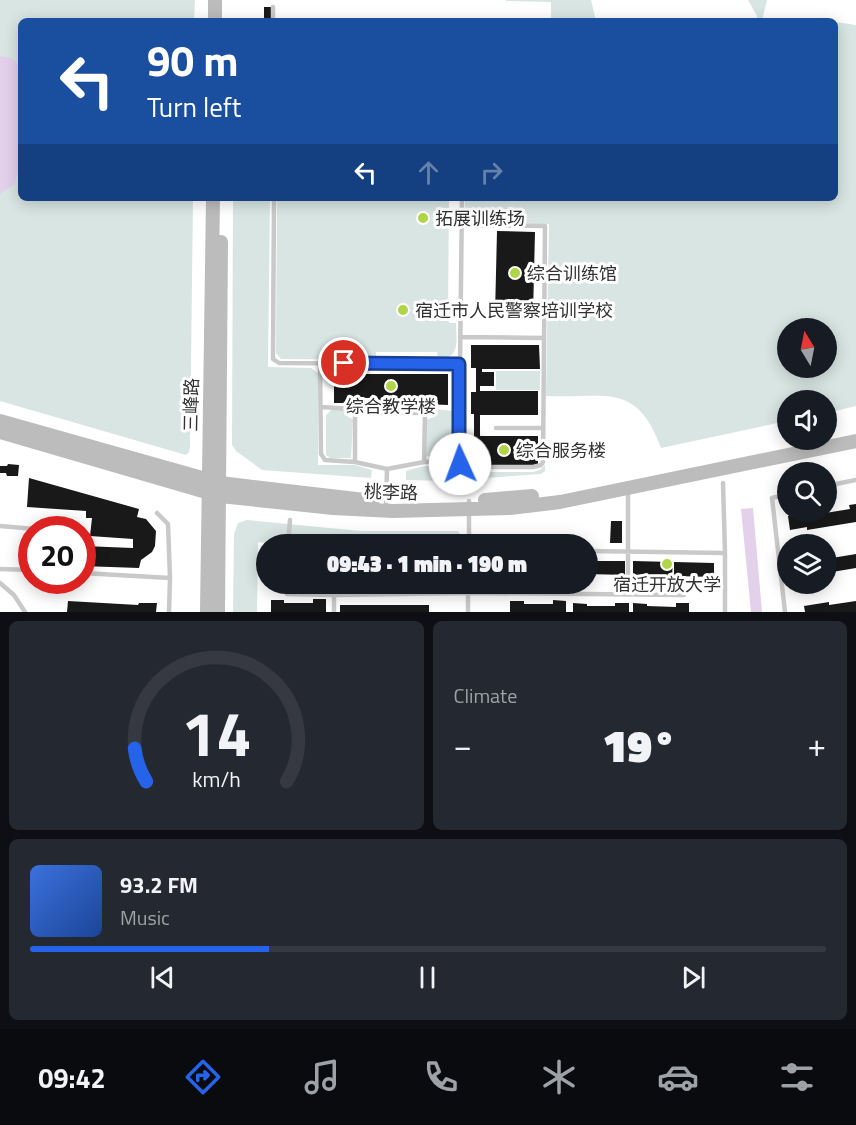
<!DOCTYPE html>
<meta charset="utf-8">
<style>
body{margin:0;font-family:"Titillium Web","Noto Sans SC",sans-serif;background:#242831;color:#f1f3f6;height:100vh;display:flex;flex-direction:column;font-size:22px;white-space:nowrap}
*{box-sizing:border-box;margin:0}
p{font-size:20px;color:#9ea1a6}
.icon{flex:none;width:33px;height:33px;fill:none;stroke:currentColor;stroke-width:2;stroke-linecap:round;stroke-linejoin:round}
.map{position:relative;height:612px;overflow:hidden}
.sheet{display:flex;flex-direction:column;gap:9px;padding:9px;background:#0d0f14;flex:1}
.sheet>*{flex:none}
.banner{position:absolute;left:18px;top:18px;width:820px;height:183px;border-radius:9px;box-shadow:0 3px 15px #0003;background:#1a4fa0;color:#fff;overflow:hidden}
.needle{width:39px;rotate:350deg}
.buttons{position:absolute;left:777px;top:318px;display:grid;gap:12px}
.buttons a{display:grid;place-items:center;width:60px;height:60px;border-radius:50%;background:#171b24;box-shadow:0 3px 15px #0003;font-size:30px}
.speed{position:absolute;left:18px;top:516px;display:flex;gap:12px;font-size:30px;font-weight:700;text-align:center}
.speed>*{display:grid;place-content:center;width:78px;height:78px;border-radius:50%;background:#171b24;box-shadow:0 3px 15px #0003;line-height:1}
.speed .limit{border:9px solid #d22;background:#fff;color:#111}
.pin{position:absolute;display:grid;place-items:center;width:51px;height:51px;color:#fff;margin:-26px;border:3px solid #fff;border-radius:50%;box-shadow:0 2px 6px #0007}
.me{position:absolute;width:66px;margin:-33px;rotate:358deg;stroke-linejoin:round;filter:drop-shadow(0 0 4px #0008)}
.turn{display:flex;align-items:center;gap:21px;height:126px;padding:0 30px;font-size:27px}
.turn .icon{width:78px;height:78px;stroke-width:2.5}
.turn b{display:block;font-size:42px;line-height:51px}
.lanes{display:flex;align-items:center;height:57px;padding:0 30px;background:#0003;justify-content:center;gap:30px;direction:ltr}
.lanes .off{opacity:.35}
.big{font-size:45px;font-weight:800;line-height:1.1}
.sheet .widget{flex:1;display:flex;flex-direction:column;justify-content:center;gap:9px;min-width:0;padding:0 21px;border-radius:9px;background:#242831}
.sheet .dial{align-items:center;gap:0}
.dial svg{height:156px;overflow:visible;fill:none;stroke:#363941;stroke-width:7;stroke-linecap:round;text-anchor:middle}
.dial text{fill:#f1f3f6;stroke:none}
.song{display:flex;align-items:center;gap:18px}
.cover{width:72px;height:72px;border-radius:9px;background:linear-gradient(135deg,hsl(220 70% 55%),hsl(220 70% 35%))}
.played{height:6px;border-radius:3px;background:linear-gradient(90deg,#2563eb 30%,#363941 30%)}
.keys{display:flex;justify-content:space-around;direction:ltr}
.heat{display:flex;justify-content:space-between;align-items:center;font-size:33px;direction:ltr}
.sheet .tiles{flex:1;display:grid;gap:9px;grid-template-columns:1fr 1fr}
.widget:last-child{grid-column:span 2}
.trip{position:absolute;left:256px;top:534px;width:342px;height:60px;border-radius:30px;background:#171b24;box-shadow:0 3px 15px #0003;font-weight:800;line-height:60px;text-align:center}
.tabs{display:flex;height:96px;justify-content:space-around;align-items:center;background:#090b0e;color:#9ea1a6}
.tabs .icon{width:42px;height:42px}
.tabs .current{color:#2563eb}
.tabs b{font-size:27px;color:#f1f3f6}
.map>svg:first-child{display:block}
</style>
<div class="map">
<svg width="856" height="612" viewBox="0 0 856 612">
<rect width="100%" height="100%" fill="#fff"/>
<!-- green -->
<path fill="#d8e5e3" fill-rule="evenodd" d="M0 0H195L194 21H21V198H193L190 446 189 452 186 455 0 401Z
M506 0H591L596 21H551V2L506 1Z
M748 0H767L762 21H757V16Z
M836 22 856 25V406L827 413 826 400H788L787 421 661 448C636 380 605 399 546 396L549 224 469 223 465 220V198H836ZM788 328H826V368H788Z
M233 198H270L268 367 311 368 318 373V465H355L372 470 371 478 262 470 236 451 232 445Z
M277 198H449L448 312 449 323H456C456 342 461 358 438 359L437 352H376V360L281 359 276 353Z
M496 371H540V390H496Z
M434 409 453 411 454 453 451 457 426 456V420L434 417Z
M331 410H345L348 417 353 419 351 458H330L326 455V415Z
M545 465V471L541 474 443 481 406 480V471C419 467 436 463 449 467 457 469 456 471 467 472H533L540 470Z
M247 520 361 531H458L460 534V544H274L258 542 257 612H233L234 534 238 523Z"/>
<!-- water -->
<path fill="#e3d0eb" d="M0 56 11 58 17 63 21 80V163L14 185 0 194Z
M753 508 762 612H751L741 509Z"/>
<!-- building -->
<path fill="#191919" d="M264 7H271V21H264Z
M497 231 535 232 533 315H495Z
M471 345H539L540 369H482V372H494V386H480V391H538V415H480V436H538V465H471V436H474V414H471V392H476V368H471Z
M334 374H448V405L423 404V399H400V407H378V398H358V403H334Z
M8 464 19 465 18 476H7L6 473H0V466H7Z
M29 478 139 509 137 517 146 519 156 531 155 546 152 552 141 560 139 568 82 566 83 546 133 548V539L90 536 92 518H86V511L27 507Z
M856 504V522L807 530V527L790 530 788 516 812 512 813 515 850 509 849 505Z
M611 521H622V543H610Z
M27 542H32V563L25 562Z
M856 554V568L826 573V559Z
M588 561H625V575L588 574Z
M633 561 673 562 672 576 633 575Z
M674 562 714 563V577L674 576Z
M340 584H366V587H340Z
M313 599H326V612H271V600H284V603H313Z
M553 600 566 601V612H510V601H524V604H553Z
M68 601 138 605 139 603H157L156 612H67Z
M856 601V612H805L804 606 829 602V605Z
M573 603 587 604V606H615V603H629V612H573Z
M633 603 647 604V606L676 607V603H689V612H633Z
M340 605H429V612H340Z"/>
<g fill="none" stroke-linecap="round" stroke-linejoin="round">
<!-- service -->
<path stroke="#c9c9c9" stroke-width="4.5" d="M273 21V7
M274 198 273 352V359L279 363 459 364
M460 337 544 338
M320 363 321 454 325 460 355 462 387 469 424 462 450 461 455 459 459 448 462 198
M321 407 353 409 355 410V462
M356 412 425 413 424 462
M496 428H543
M455 459 465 467H533L541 465 543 462 545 226 462 225
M723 483 725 553
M826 486 856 480
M386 508 387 469
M157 513 168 524 170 578
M0 526 46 530
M288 544 290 520
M469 544V501
M588 551 725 553V612
M0 569 32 570
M82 573 170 578 169 612
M0 583 14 595 25 612
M288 584 287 594 334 595
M628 594V489
M334 612V595L468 593 684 595
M468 612V584
M785 612 772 498 788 494"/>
<!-- secondary -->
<path stroke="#bcbcbc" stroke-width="14" d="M215 21V0
M0 421 220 483 373 501
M0 432 220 496 333 508 393 511 510 508 560 502 856 441
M485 500 532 496
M207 612 213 198
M218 612 221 242"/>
</g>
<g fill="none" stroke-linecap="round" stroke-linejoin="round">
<defs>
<path id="route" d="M344 363 459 364V448L455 459 460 464"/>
</defs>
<!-- route casing -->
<use href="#route" stroke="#184099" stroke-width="15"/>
<!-- route -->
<use href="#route" stroke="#2563eb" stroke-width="10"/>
</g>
<!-- markers -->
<g fill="#b0d647" stroke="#fff" stroke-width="2">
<circle cx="423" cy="218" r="6"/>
<circle cx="515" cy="273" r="6"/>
<circle cx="403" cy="310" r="6"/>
<circle cx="391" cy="386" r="6"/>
<circle cx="504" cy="450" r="6"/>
<circle cx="667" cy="564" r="6"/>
</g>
<g text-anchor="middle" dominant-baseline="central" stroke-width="6" stroke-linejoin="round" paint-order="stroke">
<!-- poi labels -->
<g font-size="18" fill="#323232" stroke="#fff" text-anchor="start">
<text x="435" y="218">拓展训练场</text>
<text x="527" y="273">综合训练馆</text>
<text x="415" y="310">宿迁市人民警察培训学校</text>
<text x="391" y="406" text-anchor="middle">综合教学楼</text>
<text x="516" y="450">综合服务楼</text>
<text x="667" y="584" text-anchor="middle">宿迁开放大学</text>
</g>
<!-- street labels -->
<g font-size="18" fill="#323232" stroke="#fff">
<text transform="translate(191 405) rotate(-89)">三峰路</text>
<text transform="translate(391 492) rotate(2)">桃李路</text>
</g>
</g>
</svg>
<div class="buttons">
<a><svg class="needle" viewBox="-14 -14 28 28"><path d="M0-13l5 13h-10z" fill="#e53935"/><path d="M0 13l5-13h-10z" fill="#9ea1a6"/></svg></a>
<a><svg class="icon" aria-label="sound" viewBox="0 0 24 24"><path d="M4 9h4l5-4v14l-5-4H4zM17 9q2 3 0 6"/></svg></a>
<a><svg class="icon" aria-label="search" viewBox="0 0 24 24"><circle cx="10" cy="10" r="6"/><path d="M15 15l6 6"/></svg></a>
<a><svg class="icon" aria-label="layers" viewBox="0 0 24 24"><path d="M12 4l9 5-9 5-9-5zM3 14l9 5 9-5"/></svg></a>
</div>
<div class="speed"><div class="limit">20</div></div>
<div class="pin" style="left:344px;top:363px;background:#d93025"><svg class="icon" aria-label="arrive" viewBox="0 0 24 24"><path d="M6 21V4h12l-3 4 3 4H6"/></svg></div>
<svg class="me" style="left:460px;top:464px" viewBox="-20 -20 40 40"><circle r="19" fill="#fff"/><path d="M0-13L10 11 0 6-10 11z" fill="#2563eb"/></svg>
<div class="trip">09:43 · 1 min · 190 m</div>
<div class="banner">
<div class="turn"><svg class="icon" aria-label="left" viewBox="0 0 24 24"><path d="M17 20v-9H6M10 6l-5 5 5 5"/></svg><div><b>90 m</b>Turn left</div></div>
<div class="lanes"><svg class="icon" aria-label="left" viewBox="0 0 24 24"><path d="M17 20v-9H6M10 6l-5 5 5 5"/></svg><svg class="icon off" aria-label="ahead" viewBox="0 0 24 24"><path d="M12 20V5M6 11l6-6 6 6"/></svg><svg class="icon off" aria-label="right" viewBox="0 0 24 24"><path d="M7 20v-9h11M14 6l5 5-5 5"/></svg></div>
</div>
</div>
<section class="sheet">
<div class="tiles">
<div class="widget dial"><svg viewBox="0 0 100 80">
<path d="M14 69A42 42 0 1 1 86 69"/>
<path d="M14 69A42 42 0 0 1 8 52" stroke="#2563eb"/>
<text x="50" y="56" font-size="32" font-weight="700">14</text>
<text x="50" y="72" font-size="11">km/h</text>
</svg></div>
<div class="widget"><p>Climate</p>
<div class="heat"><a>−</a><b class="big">19°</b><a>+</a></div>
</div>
<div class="widget">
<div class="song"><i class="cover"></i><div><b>93.2 FM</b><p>Music</p></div></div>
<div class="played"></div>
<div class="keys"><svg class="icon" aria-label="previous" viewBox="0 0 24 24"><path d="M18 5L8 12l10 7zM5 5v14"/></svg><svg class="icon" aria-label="pause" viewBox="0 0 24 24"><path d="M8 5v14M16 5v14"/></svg><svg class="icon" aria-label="next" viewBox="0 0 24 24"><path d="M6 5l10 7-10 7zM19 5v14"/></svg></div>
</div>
</div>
</section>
<nav class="tabs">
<b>09:42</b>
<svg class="icon current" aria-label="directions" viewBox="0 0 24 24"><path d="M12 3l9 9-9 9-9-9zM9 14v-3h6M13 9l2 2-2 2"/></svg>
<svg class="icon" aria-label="music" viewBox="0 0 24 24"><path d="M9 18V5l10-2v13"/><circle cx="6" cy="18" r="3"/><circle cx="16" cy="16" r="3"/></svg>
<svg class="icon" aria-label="phone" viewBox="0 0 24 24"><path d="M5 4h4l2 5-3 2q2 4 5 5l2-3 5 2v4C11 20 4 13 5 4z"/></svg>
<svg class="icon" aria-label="climate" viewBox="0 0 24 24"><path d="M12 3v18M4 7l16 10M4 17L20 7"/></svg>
<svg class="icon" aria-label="car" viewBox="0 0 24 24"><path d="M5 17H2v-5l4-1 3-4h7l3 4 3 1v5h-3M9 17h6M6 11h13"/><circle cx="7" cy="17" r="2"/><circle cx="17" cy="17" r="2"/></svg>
<svg class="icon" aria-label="filters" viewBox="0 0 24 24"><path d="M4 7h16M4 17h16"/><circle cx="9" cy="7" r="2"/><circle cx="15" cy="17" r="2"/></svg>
</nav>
